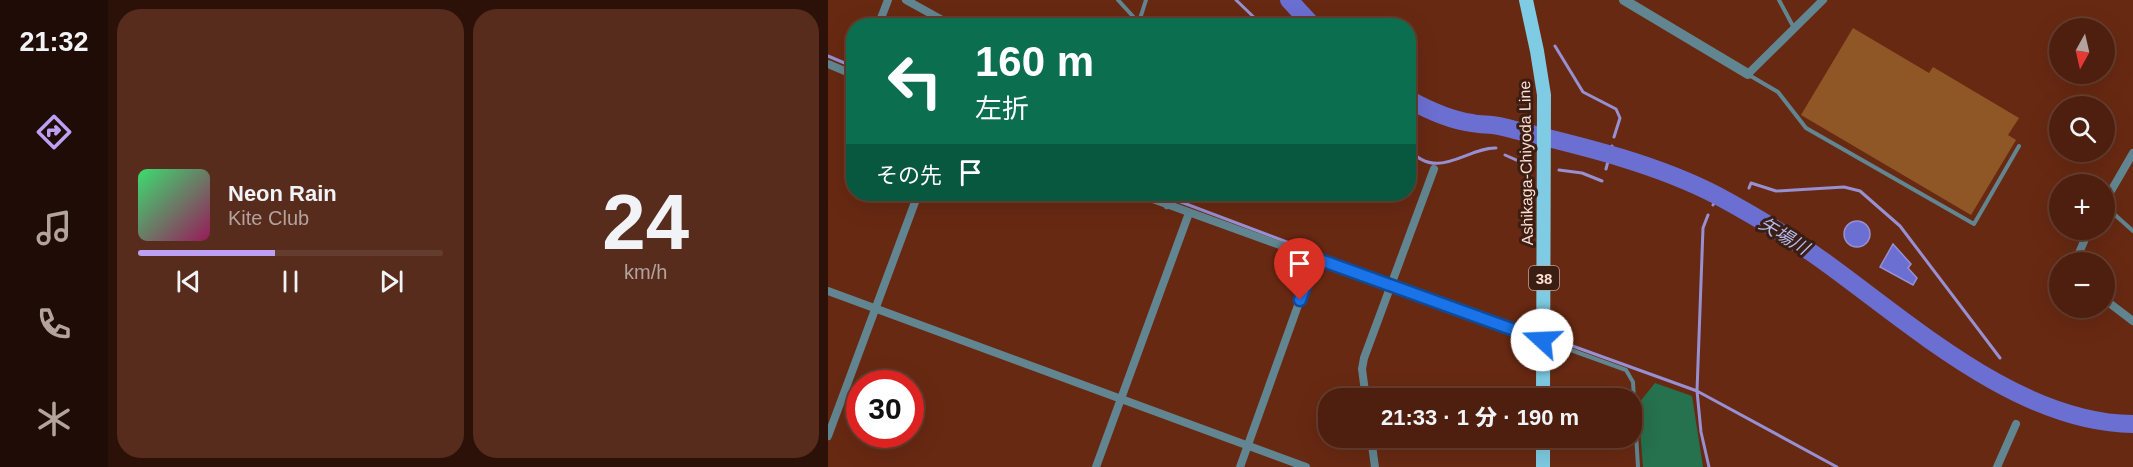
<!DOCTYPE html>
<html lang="ja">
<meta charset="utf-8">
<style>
body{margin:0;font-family:Arial,"Noto Sans JP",sans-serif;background:#582c1c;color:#f1f3f6;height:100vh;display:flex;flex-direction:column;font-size:22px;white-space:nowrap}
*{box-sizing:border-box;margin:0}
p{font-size:20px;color:#b3a29e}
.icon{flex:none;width:33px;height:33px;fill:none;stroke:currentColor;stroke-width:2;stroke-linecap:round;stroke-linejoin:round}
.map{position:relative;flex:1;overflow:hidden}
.panel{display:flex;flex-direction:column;gap:9px;padding:9px;background:#2b1108;width:720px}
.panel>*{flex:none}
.top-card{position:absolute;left:18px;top:18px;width:570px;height:183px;border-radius:24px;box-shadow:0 6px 24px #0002,0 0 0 2px #653d2e;background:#0b6e4f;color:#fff;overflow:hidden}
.needle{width:39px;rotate:188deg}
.tools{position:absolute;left:1221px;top:18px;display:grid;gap:12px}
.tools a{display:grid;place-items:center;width:66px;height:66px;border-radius:50%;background:#4e1f0e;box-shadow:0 6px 24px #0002,0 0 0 2px #653d2e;font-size:30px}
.speed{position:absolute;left:18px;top:370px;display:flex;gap:12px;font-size:30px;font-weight:700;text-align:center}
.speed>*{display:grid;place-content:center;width:78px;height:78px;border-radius:50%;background:#4e1f0e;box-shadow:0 6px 24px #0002,0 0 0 2px #653d2e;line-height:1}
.speed .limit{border:9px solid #d22;background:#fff;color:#111}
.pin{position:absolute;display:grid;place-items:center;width:51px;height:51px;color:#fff;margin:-62px -26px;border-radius:50% 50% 50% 0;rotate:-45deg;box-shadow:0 0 6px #0007}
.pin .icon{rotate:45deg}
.me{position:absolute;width:66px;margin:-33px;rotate:290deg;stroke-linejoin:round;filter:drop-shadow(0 0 4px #0008)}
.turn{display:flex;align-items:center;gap:21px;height:126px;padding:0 30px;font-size:27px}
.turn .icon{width:78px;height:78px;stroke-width:2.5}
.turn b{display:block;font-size:42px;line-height:51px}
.then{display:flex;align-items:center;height:57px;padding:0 30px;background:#0003;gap:12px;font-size:22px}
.panel .widget{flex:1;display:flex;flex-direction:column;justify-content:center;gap:9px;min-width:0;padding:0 21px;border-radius:24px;background:#582c1c}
.panel .dial{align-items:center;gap:0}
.dial b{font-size:78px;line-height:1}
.song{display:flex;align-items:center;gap:18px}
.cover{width:72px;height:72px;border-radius:9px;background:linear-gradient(135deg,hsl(140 70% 55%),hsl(330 70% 35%))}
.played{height:6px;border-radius:3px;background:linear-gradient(90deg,#bca0f2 45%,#653d2e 45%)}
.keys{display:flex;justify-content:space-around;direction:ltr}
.panel .tiles{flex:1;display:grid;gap:9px;grid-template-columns:repeat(2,1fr)}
.trip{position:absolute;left:490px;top:388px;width:324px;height:60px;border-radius:24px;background:#4e1f0e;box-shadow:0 6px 24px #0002,0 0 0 2px #653d2e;font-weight:800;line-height:60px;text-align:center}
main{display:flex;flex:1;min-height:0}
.tabs{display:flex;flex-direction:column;width:108px;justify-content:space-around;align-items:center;background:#1f0c06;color:#b3a29e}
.tabs .icon{width:42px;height:42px}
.tabs .current{color:#bca0f2}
.tabs b{font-size:27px;color:#f1f3f6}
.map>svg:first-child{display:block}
</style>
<main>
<nav class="tabs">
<b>21:32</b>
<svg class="icon current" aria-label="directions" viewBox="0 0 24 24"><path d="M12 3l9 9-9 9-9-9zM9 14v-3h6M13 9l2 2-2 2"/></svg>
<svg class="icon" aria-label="music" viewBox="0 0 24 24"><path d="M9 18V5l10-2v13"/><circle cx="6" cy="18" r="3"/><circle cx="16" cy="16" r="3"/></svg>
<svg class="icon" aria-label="phone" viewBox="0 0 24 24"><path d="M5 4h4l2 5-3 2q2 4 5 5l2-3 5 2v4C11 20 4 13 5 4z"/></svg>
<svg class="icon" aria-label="climate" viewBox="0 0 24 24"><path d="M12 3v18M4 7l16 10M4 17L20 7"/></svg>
</nav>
<section class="panel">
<div class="tiles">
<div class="widget">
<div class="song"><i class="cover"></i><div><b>Neon Rain</b><p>Kite Club</p></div></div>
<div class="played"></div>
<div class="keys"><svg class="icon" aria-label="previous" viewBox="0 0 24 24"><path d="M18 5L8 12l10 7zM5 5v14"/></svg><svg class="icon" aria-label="pause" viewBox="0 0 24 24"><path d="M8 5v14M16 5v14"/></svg><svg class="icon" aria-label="next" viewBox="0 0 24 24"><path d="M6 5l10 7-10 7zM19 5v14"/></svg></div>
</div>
<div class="widget dial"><b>24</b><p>km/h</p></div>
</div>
</section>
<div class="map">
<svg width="1305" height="467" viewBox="0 0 1305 467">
<rect width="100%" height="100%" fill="#682912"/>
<!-- green -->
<path fill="#26714e" d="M827 383 864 396 875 467H815L810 404Z"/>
<!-- water -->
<path fill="#6b6fd1" stroke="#9790d2" stroke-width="1.5" d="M1016 234a13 13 0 1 1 26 0a13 13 0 1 1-26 0Z
M1065 244 1083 264 1080 268 1089 278 1085 285 1052 267Z"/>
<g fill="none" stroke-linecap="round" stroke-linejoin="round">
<!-- stream -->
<path stroke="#9790d2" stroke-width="3" d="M408 0 435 26
M727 46 755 92 788 109 792 118 786 137
M0 56 26 67
M580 148C609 183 639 147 668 148
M677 155 702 166
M778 169 784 146
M731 170 754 173 774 181
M921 188 923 183 948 191 1016 187 1032 191 1072 226 1172 358
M337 196 560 280
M885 205 889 196
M910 208 913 201
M880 215 875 228 869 391 873 432 881 467
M728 340 869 391 1009 467"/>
<!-- river -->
<path stroke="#6b6fd1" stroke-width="18" d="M461 0 485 26
M580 99C600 110 621 120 644 123 653 125 662 124 671 126 744 144 823 161 890 196 925 215 962 237 994 260 1083 324 1191 423 1305 424"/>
</g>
<!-- building -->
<path fill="#8f5725" d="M1025 28 1101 73 1105 67 1191 118 1180 135 1188 140 1143 215 973 115Z"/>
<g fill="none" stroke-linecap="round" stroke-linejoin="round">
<!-- service -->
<path stroke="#628691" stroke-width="4" d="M290 0 311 23
M951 0 966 28
M310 25 318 0
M921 75 950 92 978 128 1146 224 1191 146
M1276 205 1305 231
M718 341 798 370 805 382 810 467"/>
<!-- minor -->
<path stroke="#628691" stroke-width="8" d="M78 0 125 26
M50 26 60 0
M0 64 26 75
M920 74 995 0
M311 194 714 340
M334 194 339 205
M1276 203 1305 153
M1247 262 1261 230
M0 291 478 467
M1276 299 1305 321
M538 399 534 369 536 358 606 169
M0 436 90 194
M543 438 547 467
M268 467 361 213
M412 467 487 258
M1169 467 1188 424"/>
<!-- tertiary -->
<path stroke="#628691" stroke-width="10" d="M796 0 920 74"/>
<!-- primary -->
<path stroke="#7ecbe3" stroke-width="14" d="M698 0 709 51 716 95 715 399
M715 438V467"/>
</g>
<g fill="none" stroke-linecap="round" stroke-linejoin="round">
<defs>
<path id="route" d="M472 300 487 258 714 340"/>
</defs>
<!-- route casing -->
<use href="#route" stroke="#114b97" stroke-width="15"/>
<!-- route -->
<use href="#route" stroke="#1a73e8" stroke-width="10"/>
</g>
<g text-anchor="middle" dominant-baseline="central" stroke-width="6" stroke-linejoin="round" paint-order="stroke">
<!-- shield labels -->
<rect fill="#3a1d13" stroke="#c4a499" stroke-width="1.5" x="701" y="266" width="30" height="24" rx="4.5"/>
<g font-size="15" font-weight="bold" fill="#ffded3">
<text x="716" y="278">38</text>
</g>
<!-- street labels -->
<g font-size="16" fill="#ffded3" stroke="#3a1d13">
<text transform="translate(698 163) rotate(-91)">Ashikaga-Chiyoda Line</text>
</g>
<!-- water labels -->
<g font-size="18" font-style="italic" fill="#b6bcef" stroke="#3a1d13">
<text transform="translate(956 236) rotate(31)">矢場川</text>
</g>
</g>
</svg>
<div class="tools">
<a><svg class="needle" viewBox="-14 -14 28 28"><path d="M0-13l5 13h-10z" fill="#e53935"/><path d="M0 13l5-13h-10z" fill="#b3a29e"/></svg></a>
<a><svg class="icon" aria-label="search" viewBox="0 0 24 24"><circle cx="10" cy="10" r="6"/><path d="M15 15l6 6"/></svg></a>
<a>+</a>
<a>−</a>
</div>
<div class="speed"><div class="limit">30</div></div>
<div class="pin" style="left:472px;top:300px;background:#d93025"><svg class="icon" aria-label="arrive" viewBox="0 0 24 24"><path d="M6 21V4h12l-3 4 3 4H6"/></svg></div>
<svg class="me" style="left:714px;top:340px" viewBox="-20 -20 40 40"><circle r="19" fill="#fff"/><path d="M0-13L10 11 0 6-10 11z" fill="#1a73e8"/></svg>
<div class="trip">21:33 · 1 分 · 190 m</div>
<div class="top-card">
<div class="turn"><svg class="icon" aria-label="left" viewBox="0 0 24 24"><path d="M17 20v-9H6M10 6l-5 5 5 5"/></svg><div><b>160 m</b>左折</div></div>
<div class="then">その先<svg class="icon" aria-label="arrive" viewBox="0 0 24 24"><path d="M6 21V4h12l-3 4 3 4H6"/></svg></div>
</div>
</div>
</main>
